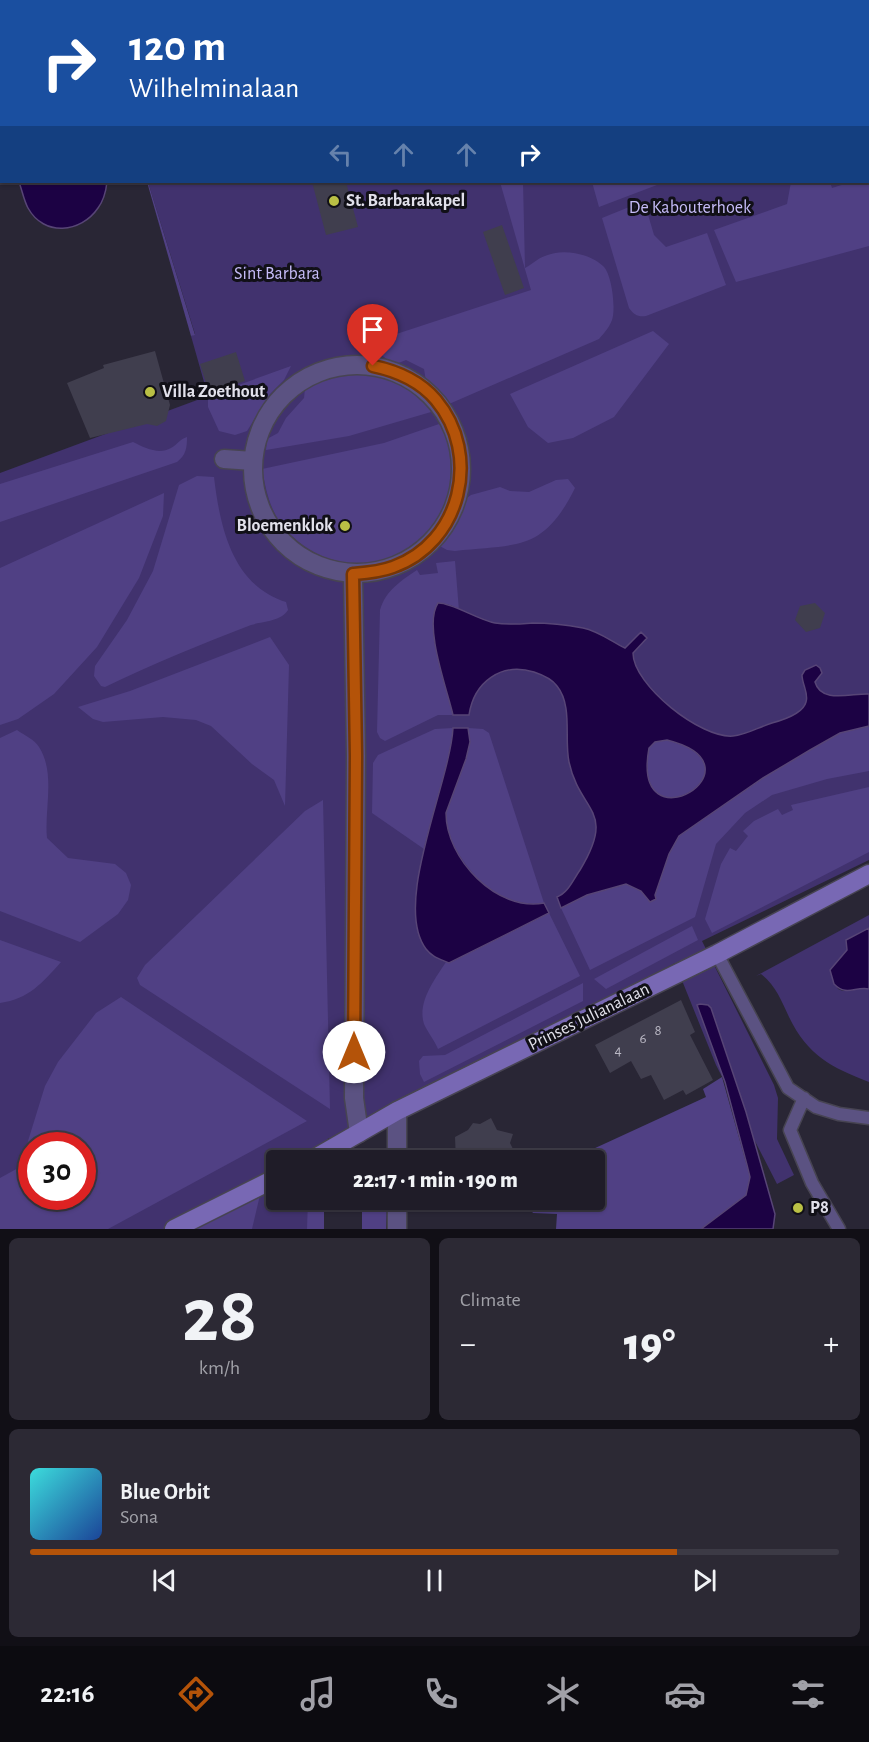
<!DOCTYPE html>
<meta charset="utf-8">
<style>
body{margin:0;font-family:"Alegreya Sans",sans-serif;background:#2c2934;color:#f1f3f6;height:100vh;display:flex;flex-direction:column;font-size:22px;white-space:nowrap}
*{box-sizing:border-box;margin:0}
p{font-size:20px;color:#a1a1a8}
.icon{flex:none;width:33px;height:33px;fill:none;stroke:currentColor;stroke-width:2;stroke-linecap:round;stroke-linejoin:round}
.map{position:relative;height:1229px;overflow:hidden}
.panel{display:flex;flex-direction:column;gap:9px;padding:9px;background:#110f16;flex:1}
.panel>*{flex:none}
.hud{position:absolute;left:0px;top:0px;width:870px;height:183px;box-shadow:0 2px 4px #0004,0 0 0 2px #3c3a45;background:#1a4fa0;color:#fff;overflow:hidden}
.speed{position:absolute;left:18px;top:1132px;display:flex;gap:12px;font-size:30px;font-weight:700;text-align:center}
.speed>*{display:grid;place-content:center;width:78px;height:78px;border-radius:50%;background:#1f1c28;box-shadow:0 2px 4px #0004,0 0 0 2px #3c3a45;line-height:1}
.speed .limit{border:9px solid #d22;background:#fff;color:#111}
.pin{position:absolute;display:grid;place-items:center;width:51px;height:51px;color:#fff;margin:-62px -26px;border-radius:50% 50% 50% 0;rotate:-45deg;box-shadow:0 0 6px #0007}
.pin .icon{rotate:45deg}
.me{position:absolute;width:66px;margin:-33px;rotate:0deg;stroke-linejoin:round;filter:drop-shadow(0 0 4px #0008)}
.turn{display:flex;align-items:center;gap:21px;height:126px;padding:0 30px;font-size:27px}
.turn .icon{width:78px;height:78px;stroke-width:2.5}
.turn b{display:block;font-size:42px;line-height:51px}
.lanes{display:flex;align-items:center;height:57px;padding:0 30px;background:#0003;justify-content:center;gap:30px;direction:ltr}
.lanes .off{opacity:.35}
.big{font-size:45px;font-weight:800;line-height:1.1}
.panel .card{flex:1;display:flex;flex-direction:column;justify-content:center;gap:9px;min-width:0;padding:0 21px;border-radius:9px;background:#2c2934}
.panel .dial{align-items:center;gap:0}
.dial b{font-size:78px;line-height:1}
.song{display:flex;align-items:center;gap:18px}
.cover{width:72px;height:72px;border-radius:9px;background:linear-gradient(135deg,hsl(180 70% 55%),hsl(220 70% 35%))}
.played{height:6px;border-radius:3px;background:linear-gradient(90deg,#b45309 80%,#3c3a45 80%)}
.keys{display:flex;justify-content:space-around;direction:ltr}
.heat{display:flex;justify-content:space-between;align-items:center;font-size:33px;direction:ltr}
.panel .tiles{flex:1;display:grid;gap:9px;grid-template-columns:1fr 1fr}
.card:last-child{grid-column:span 2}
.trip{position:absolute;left:266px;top:1150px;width:339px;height:60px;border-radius:6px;background:#1f1c28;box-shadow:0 2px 4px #0004,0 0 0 2px #3c3a45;font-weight:800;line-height:60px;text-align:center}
.tabs{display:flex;height:96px;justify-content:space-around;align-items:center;background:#0c0b10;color:#a1a1a8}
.tabs .icon{width:42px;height:42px}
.tabs .active{color:#b45309}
.tabs b{font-size:27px;color:#f1f3f6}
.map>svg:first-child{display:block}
</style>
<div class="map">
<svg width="869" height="1229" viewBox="0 0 869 1229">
<rect width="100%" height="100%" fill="#292635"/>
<!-- green -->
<path fill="#41326e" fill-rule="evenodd" d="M92 0H869V860L702 941 774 1085 778 1098 777 1139 794 1175 777 1184 716 1065 675 963 397 1111 343 1142 328 1138 326 1161H276V1200H324V1229H0V473L208 396 191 336 195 334 148 182H868V2ZM32 1146H82V1197H32Z
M869 915V928L846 940 847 950 830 970 838 989C850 995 857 986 869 989V1082C831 1067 808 1056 789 1017 781 1000 776 986 761 974L756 976Z"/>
<!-- forest -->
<path fill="#504084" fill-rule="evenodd" d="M869 175V246L736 282 714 230 787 204 791 182H830L832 188 851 182H868Z
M147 182H148L195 335 191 336Z
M500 182H523L525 268C531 265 538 258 545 256 562 248 589 253 603 266 612 274 616 309 612 320 609 328 604 333 599 339L449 404 426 381 424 369 406 360 396 364C384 359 378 353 375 341L531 290Z
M592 182H659L657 185 599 207Z
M644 201 654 235 666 247 707 233 726 285 646 316C638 317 634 315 629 308L602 218Z
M653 331 669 344 614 417 573 438 548 443 528 427 510 394Z
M291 366 284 380 270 394 247 431 235 435 219 431 208 407V396Z
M366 371C391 378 421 386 431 412L349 436 266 450 267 439 278 433 286 418 304 398 305 389C325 376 343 372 366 371Z
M439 424 444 426C448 436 453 447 454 457 463 537 370 593 304 546 294 539 282 528 276 516 268 501 265 485 262 469L384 443Z
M187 437C187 448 186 455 177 462L0 522V484L133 442C145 448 159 455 171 448 178 444 180 439 187 437Z
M197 476 214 477C220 527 232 585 286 602L288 610C280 622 263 621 251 625 201 644 153 664 105 687L101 686 94 676 95 666 127 620 153 571 179 485Z
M568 479 575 488C543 552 518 544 455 551L447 550 438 545 453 525 464 500 471 495 500 487 510 491 529 492 556 480Z
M164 493 163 516 139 578 97 647 54 694 18 719 0 725V568Z
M455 561 459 611 451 605 436 650 453 715H438L385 741 380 738 377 732 380 610C386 590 401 581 417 570L420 575 438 573 436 563Z
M270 637 289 665 285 806 274 780 252 764 211 726 196 720 163 717 103 722 93 719 78 707 130 691Z
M869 726V771L827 779 772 795 745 813 716 844 695 917 590 970 561 908 587 895 626 884 641 891 650 902 655 899 654 895 669 854 679 836 763 778 810 750 840 733Z
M453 728 448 765 424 849 372 813 373 763 378 755 435 729Z
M468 728 483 729 489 733 544 903C530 906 507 901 495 893 475 881 445 842 446 817 446 810 450 802 453 795 461 773 471 752 468 728Z
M17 730C24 735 35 740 39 747 56 774 44 809 47 838L68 858 115 864 126 873 131 885 128 900 118 914 80 942 0 911V738Z
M667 740C770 766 630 851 649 748L655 742Z
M869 787V852L712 933 705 919 721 864 730 848 736 851 748 836 743 831 754 821 778 809 782 815 793 810 791 805Z
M323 800 330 1109 140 985 137 978 145 965 305 811Z
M549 913 580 976 438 1049C435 1041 427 1031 424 1024 417 1002 435 979 446 962L449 963Z
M692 926 698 940 606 989 594 979Z
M0 940 61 962C42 983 29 999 0 1003Z
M583 983V1001L424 1082 420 1074 419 1061 423 1056 445 1055Z
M121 997 307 1121 108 1229H0V1178L20 1167 45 1086 58 1062 96 1013ZM32 1146H82V1197H32Z
M722 1077 750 1177 746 1195 701 1229H556L557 1214 533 1213 523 1200H594V1161H567L706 1097 703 1089Z
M260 1195 252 1229H197Z
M308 1200H324V1229H307Z
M362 1200H387L386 1229H362Z"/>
<!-- water -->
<path fill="#1c0244" stroke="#574576" stroke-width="1.5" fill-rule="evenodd" d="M19 182H107C106 191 104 200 98 208 81 233 44 237 28 208 24 201 22 190 19 182Z
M438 603C451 602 478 620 495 623 508 625 519 624 532 623 548 623 567 625 583 628 598 631 611 641 625 648L641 632 647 638 633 653C633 685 701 739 733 736 746 735 759 727 772 723 783 720 803 714 806 702 809 694 802 684 802 675L805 670 816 665 820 668 822 673 815 682C821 704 852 693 869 694V726L840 733 810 750 763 778 679 836 669 854 655 895 656 899 650 902 641 891 626 884 587 895 561 908 557 897C568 893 573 880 580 870 617 809 580 813 569 762 564 738 573 706 557 686 552 679 543 675 534 672 501 662 474 682 469 715H453C447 689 423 625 438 603ZM667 740C770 766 630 851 649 748L655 742Z
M453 728H468L470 742 466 759 446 813C446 859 497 912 544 903L549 913 449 963C440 959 432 957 426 949 392 904 450 783 453 728Z
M869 928V989C855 986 847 997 834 984L830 970 847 950 846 940Z
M700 1004 708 1005 711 1008 746 1112 775 1214 773 1229H701L746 1195 750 1177 747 1165 725 1082 697 1005Z"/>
<!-- building -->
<path fill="#403e4e" d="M312 182H346L358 227 326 235Z
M502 225 524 288 505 295 483 232Z
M155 351 170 405 166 421 157 426 147 424 90 438 67 383 104 368 103 365Z
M236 352 245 381 209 393 200 364Z
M815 603 825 613 820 628 806 632 795 620 800 606Z
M681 1000 695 1032 690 1035 713 1080 686 1095 683 1090 664 1100 651 1075 641 1079 631 1061 610 1073 595 1045Z
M491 1118 497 1130 513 1134 510 1143 519 1161H456L455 1137 468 1130 473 1123 480 1124Z"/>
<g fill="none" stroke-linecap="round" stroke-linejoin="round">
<defs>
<path id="lane" d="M717 954 788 1088 816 1107 839 1114 869 1118
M804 1098 790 1130 812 1183 839 1229"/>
<path id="street" d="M253 469a104 104 0 1 1 208 0a104 104 0 1 1-208 0Z
M224 459 253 461
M353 574 356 756 354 1098 359 1133
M397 1161V1111
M397 1229V1200"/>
<path id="secondary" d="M310 1161 397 1111 717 954 869 874
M174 1229 276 1178"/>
</defs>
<!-- lane casing -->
<use href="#lane" stroke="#474452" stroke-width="15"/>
<!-- street casing -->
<use href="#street" stroke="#474452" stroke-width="21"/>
<!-- secondary casing -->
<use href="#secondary" stroke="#474452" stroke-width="21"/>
<!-- lane -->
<use href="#lane" stroke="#5b5282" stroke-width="12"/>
<!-- street -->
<use href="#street" stroke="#5b5282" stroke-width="18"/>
<!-- secondary -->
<use href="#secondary" stroke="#7868b4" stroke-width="18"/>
</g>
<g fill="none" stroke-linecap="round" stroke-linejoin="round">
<defs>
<path id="route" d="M354 1052 356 756 353 574C366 573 380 572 393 567 461 543 482 455 436 400 420 381 397 371 373 366"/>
</defs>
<!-- route casing -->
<use href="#route" stroke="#753606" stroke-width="15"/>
<!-- route -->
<use href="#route" stroke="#b45309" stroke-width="10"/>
</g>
<!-- markers -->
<g fill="#bac045" stroke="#111017" stroke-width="2">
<circle cx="334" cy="201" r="6"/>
<circle cx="150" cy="392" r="6"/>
<circle cx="345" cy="526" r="6"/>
<circle cx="798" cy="1208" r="6"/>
</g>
<g text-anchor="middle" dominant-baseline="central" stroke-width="6" stroke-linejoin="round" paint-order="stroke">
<!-- number labels -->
<g font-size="15" fill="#bab8c4">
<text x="658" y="1030">8</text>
<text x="643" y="1038">6</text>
<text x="618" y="1050">4</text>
</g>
<!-- poi labels -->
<g font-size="18" font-weight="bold" fill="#e2e1eb" stroke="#111017" text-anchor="start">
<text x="346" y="201">St. Barbarakapel</text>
<text x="162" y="392">Villa Zoethout</text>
<text x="333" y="526" text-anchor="end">Bloemenklok</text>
<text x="810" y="1208">P8</text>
</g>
<!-- park labels -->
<g font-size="18" fill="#c6bcf8" stroke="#111017">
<text x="690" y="208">De Kabouterhoek</text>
<text x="277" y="274">Sint Barbara</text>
</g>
<!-- street labels -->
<g font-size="18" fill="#e2e1eb" stroke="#111017">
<text transform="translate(589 1017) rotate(-26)">Prinses Julianalaan</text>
</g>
</g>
</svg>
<div class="speed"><div class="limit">30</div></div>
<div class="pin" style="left:373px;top:366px;background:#d93025"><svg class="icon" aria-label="arrive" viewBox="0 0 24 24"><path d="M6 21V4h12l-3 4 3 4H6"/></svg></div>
<svg class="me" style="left:354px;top:1052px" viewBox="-20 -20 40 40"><circle r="19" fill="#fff"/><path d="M0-13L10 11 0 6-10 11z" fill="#b45309"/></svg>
<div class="trip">22:17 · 1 min · 190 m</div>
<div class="hud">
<div class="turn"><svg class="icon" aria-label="right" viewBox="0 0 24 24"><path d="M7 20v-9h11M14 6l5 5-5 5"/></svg><div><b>120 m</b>Wilhelminalaan</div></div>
<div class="lanes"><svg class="icon off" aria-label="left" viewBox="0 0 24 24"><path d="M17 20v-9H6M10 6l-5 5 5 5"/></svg><svg class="icon off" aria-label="ahead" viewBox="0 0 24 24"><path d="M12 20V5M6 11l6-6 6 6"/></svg><svg class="icon off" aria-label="ahead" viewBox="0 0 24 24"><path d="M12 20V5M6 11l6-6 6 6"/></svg><svg class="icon" aria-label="right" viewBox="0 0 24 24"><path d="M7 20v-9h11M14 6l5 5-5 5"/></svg></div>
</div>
</div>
<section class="panel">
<div class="tiles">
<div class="card dial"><b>28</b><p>km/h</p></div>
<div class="card"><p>Climate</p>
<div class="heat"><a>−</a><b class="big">19°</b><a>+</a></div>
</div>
<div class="card">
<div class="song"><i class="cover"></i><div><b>Blue Orbit</b><p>Sona</p></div></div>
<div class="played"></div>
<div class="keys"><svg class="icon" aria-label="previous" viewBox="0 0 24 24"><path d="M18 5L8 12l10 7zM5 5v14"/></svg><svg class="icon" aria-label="pause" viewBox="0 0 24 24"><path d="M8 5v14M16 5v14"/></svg><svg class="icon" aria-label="next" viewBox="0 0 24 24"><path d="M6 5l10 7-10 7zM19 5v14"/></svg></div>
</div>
</div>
</section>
<nav class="tabs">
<b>22:16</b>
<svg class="icon active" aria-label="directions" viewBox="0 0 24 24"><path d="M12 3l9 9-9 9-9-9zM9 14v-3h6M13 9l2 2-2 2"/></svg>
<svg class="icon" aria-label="music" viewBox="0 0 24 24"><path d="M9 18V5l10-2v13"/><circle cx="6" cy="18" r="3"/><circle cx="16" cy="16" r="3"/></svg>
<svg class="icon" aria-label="phone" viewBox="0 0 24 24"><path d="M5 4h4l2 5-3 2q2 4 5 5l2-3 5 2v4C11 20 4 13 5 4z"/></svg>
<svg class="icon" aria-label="climate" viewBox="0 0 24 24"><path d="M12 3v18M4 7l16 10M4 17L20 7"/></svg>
<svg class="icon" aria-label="car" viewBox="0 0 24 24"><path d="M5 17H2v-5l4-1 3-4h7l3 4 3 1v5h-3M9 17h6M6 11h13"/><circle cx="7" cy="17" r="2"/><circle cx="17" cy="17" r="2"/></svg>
<svg class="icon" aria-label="filters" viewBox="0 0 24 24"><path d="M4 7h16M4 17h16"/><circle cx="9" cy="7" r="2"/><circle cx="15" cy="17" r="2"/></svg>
</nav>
